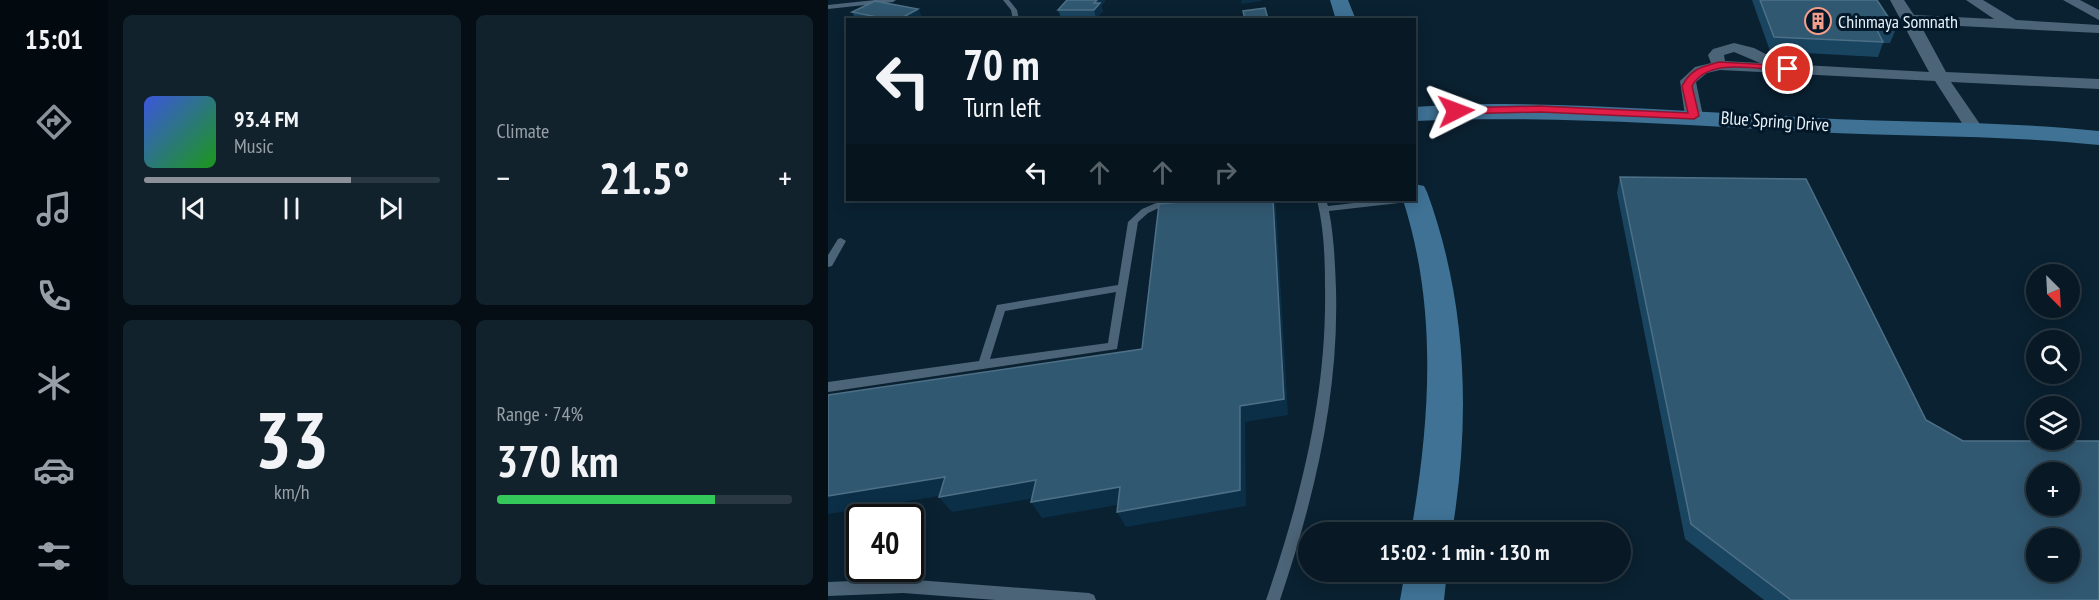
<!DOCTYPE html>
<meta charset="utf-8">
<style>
body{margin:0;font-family:"PT Sans Narrow",sans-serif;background:#11222d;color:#f1f3f6;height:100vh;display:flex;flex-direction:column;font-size:22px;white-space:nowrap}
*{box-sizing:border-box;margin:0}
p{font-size:20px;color:#98a0a7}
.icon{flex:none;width:33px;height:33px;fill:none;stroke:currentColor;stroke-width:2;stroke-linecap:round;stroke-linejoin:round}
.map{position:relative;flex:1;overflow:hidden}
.details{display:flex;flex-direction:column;gap:15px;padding:15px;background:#040e14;width:720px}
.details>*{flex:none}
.top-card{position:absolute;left:18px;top:18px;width:570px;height:183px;border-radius:0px;box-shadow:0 3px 15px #0003,0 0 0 2px #293842;background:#081925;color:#f1f3f6;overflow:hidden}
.needle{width:39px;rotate:156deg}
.controls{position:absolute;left:1198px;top:264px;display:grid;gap:12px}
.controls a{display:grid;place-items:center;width:54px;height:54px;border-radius:50%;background:#081925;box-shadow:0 3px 15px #0003,0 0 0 2px #293842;font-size:30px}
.speed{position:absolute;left:18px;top:504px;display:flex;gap:12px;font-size:30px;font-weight:700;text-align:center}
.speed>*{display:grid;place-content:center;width:78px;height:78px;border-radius:50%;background:#081925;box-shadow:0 3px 15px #0003,0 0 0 2px #293842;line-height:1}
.speed .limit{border:3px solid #111;border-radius:9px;background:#fff;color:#111}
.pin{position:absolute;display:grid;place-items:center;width:51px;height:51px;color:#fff;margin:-26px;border:3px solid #fff;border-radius:50%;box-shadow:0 2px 6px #0007}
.me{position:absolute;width:66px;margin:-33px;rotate:87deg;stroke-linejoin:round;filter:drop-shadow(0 0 4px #0008)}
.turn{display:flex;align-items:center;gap:21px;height:126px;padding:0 18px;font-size:27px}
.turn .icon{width:78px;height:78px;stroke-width:2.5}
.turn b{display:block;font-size:42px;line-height:51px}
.lanes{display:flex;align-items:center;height:57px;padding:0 18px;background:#0003;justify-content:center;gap:30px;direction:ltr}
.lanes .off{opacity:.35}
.big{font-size:45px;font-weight:700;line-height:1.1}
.details .tile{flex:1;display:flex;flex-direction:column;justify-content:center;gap:9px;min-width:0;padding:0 21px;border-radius:9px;background:#11222d}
.details .dial{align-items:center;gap:0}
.dial b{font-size:78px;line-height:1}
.song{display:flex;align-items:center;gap:18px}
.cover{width:72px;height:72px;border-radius:9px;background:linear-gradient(135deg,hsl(230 70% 55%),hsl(120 70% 35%))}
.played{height:6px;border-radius:3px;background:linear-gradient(90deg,#8c9099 70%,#293842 70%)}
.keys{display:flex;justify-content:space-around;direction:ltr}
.heat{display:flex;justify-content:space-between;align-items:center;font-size:33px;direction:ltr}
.charge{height:9px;border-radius:4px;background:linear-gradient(90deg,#34c759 74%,#293842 0)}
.details .tiles{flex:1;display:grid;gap:15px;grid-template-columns:repeat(2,1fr)}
.trip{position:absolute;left:470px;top:522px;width:333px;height:60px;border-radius:30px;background:#081925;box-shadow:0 3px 15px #0003,0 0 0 2px #293842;font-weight:700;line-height:60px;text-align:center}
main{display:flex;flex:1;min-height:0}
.dock{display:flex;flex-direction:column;width:108px;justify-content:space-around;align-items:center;background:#030a0f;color:#98a0a7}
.dock .icon{width:42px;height:42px}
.dock .current{color:#8c9099}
.dock b{font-size:27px;color:#f1f3f6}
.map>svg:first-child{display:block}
</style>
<main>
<nav class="dock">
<b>15:01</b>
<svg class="icon current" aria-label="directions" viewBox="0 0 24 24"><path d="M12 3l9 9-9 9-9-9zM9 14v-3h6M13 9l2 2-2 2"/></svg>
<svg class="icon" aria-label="music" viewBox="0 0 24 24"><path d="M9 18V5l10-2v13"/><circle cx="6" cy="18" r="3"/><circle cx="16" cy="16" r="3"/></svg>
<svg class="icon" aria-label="phone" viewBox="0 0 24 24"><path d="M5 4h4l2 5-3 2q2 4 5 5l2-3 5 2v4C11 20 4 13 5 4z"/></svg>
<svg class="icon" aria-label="climate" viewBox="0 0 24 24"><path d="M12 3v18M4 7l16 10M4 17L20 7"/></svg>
<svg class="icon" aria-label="car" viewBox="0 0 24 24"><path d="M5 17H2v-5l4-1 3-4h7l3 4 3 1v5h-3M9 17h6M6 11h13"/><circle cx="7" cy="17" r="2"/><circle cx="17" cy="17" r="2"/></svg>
<svg class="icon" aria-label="filters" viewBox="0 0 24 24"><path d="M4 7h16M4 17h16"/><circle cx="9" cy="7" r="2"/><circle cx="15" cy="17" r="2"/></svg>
</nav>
<section class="details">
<div class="tiles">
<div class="tile">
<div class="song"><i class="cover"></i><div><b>93.4 FM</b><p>Music</p></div></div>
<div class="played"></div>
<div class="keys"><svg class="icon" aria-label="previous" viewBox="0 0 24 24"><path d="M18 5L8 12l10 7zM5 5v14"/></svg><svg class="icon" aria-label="pause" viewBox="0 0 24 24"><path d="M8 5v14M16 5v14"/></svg><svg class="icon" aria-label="next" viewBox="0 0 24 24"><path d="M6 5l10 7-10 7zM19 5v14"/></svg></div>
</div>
<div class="tile"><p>Climate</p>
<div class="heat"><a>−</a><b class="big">21.5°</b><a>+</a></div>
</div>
<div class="tile dial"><b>33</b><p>km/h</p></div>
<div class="tile"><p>Range · 74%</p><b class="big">370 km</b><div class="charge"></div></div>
</div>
</section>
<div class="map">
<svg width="1271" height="600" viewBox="0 0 1271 600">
<rect width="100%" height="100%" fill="#0a2131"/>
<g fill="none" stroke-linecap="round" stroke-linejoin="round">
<!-- lane -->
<path fill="#4c6477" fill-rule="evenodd" d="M47 0H68L65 2 0 9V5Z
M175 0H181L189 10 191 20H185L183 10Z
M335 200H348L320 213 310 222 289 349 0 392V382L151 361 169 305 290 285 300 222 314 209ZM288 292 280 343 162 359 177 311Z
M489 200H498L500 206 552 200H576L571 203 501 211C506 237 507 263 508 289 511 396 486 499 452 600H438C473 498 499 395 497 287 497 258 496 228 489 200Z
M13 238 18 241 4 266 0 267V255L10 239Z
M75 579 261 593 266 595 268 600H168L75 593 0 596V582Z"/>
<!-- street -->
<path fill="#4c6477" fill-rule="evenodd" d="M1062 0H1076L1086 15 1166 19 1138 0H1155L1188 20 1271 25V33L1092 24 1118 72 1271 79V89L1123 82 1156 130 1147 135 1141 134 1107 81 892 70 879 73 868 82 875 116 872 120 866 121 857 116 852 81 867 67 883 63 880 55 885 49 906 43 926 48 957 64 1101 72ZM906 52 932 63 897 61 896 55Z
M1235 0H1252L1271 10V20Z"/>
<!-- secondary -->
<path fill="#3f7295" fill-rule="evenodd" d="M502 0H520L528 20H508Z
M636 104C753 103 869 112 985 118 1081 123 1176 121 1271 131V145C1176 135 1081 137 985 132 852 125 720 115 586 121V107Z
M586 184 596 186 599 192C639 301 643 418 624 532H583C602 421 610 309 575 200H586Z
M577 572H619L616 600H572Z"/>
</g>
<!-- wall -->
<path fill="#1a4561" d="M239 0H276L277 1 273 6 275 11 268 18H233L230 10Z
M924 0H1049L1068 29 1062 43H1055L1050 57 942 51Z
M90 9 94 18 90 20H28L24 12Z
M792 177 1098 420 1135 441 1271 600H936L857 539 789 193Z"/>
<!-- shaded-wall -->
<path fill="#0b2f47" d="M269 0H276L277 1 273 6 275 11 268 18 266 10V3Z
M413 0H433V1L414 4Z
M90 9 94 18 90 20H70Z
M445 200H446L448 207 460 415 417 422 418 506 298 527 289 512 412 406Z
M117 477 130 493 0 514V496Z
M208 480 219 496 124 512 111 497Z
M292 487 301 503 214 518 203 502Z"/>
<!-- building -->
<path fill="#315871" stroke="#4d7087" stroke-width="1.5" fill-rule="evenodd" d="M239 0H269L266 3H272L266 10H230Z
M932 0H1049L1068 29 1048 28 1055 42 946 37Z
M47 1 90 9 70 20H64L24 12Z
M437 8 440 19 417 20 415 11Z
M792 177 978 179 1098 420 1135 441H1271V600H963L863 524ZM1209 472H1242V506H1209ZM1209 538H1242V572H1209Z
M372 200H445L456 399 412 406V490L289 512 292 487 203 502 208 480 111 497 117 477 0 496V395L314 349 331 204Z"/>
<!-- route -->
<path fill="#e11d48" stroke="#92132f" stroke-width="1.5" d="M891 62 960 66 965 69 960 71C932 70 880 56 864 86L871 116 866 119 712 112 628 114 623 111 628 108 712 106 860 113 854 86C863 69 873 67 891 62Z"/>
<!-- icons -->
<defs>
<symbol id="building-ring" viewBox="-11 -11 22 22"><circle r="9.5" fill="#021727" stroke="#f49d8b" stroke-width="1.5"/><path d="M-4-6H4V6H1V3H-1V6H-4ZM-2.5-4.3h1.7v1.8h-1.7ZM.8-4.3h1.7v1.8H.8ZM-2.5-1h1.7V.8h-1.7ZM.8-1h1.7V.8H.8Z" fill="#f49d8b"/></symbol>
</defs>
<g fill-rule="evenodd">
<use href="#building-ring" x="975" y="6" width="30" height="30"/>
</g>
<g text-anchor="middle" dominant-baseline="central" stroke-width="6" stroke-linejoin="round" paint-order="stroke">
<!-- far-poi labels -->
<g font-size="18" fill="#e8f3fc" stroke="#021727" text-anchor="start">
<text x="1010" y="21">Chinmaya Somnath</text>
</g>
<!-- far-street labels -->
<g font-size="18" fill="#e8f3fc" stroke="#021727">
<text transform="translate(947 121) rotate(4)">Blue Spring Drive</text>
</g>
</g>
</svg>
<div class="controls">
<a><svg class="needle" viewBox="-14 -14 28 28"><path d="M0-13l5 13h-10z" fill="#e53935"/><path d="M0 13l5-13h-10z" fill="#98a0a7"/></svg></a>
<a><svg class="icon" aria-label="search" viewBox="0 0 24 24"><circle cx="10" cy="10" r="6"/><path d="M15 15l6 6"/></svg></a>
<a><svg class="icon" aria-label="layers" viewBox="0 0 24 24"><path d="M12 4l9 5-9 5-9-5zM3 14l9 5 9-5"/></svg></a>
<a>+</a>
<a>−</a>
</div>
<div class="speed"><div class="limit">40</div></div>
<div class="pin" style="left:960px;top:69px;background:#d93025"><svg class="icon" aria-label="arrive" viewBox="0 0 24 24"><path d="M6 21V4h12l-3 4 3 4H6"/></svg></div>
<svg class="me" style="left:628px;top:111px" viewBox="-20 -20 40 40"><path d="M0-17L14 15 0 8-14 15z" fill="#e11d48" stroke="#fff" stroke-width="4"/></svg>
<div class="trip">15:02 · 1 min · 130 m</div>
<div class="top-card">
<div class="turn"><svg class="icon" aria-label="left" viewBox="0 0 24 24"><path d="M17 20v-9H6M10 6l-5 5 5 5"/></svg><div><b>70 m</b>Turn left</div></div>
<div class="lanes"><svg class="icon" aria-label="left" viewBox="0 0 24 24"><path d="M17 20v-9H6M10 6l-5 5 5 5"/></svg><svg class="icon off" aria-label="ahead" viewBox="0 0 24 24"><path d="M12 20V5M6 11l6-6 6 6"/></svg><svg class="icon off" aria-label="ahead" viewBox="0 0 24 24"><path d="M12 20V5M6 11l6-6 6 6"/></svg><svg class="icon off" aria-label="right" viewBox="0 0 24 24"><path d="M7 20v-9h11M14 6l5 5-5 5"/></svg></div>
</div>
</div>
</main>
